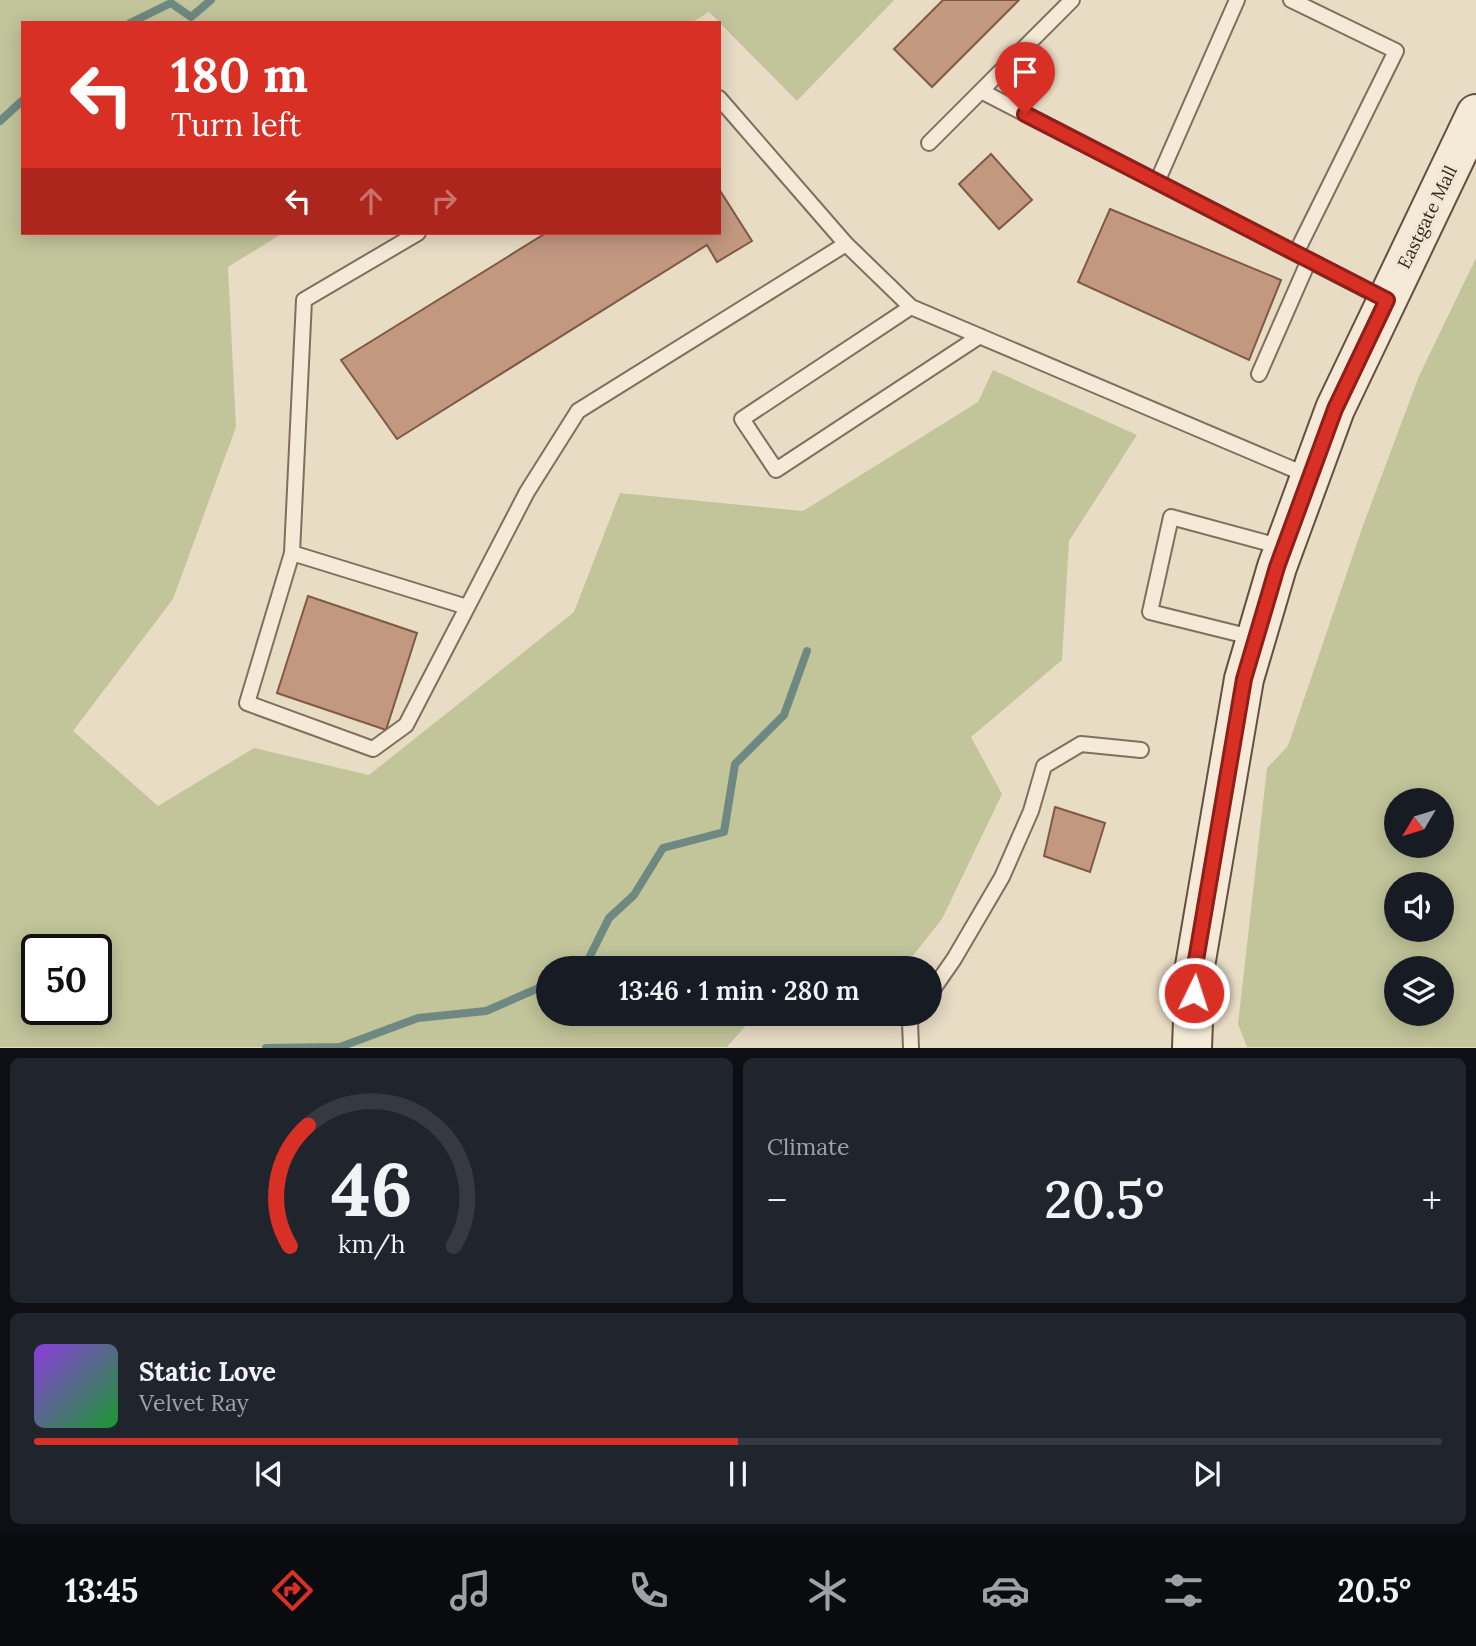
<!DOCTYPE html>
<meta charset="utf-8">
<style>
body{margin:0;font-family:Lora,serif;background:#20242c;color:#f1f3f6;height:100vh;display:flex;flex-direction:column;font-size:26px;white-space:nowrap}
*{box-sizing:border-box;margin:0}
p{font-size:23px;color:#9ea1a6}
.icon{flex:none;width:38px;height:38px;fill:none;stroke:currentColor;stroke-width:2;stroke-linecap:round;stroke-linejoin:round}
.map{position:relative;height:1048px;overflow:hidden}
.panel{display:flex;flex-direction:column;gap:10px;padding:10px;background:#0d0f14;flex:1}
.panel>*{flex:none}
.banner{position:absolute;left:21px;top:21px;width:700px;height:214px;border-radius:0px;box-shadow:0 4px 18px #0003;background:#d93025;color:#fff;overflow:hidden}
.needle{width:46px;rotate:232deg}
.controls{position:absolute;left:1384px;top:788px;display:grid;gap:14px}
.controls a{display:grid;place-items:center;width:70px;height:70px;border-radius:50%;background:#171b24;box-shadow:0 4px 18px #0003;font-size:35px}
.speed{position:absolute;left:21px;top:934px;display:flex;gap:14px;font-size:35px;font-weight:700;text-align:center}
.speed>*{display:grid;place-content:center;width:91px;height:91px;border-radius:50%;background:#171b24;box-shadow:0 4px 18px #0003;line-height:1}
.speed .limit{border:4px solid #111;border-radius:10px;background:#fff;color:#111}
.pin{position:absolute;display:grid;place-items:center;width:60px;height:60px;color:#fff;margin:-72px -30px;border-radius:50% 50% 50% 0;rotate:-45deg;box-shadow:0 0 7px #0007}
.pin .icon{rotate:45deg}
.me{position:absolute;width:77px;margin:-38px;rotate:4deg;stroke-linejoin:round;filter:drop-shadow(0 0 5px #0008)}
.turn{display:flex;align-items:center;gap:24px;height:147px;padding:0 35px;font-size:32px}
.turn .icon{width:91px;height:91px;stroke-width:2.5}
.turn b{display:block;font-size:49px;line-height:60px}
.lanes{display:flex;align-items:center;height:66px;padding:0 35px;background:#0003;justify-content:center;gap:35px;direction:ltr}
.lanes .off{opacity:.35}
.big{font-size:52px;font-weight:600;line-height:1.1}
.panel .widget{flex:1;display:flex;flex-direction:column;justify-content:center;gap:10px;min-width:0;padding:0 24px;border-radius:10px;background:#20242c}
.panel .dial{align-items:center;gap:0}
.dial svg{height:182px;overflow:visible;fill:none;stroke:#363941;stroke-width:7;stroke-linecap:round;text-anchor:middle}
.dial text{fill:#f1f3f6;stroke:none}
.song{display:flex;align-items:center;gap:21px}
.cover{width:84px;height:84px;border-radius:10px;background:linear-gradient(135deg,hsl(270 70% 55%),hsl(130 70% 35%))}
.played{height:7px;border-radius:4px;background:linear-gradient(90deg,#d93025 50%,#363941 50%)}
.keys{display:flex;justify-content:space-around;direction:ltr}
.heat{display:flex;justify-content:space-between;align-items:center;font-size:38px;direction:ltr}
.panel .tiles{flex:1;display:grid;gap:10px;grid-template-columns:1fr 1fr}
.widget:last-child{grid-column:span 2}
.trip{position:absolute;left:536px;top:956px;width:406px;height:70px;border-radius:35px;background:#171b24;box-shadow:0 4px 18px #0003;font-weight:600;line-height:70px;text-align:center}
.tabs{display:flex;height:112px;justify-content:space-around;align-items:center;background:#090b0e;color:#9ea1a6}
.tabs .icon{width:49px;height:49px}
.tabs .current{color:#d93025}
.tabs b{font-size:32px;color:#f1f3f6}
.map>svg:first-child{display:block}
</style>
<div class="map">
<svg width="1476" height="1048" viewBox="0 0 1476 1048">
<rect width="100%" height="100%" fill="#e9dcc5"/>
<!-- green -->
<path fill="#c2c59a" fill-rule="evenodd" d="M0 0H894L797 101 709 12 691 23H23V233H283L228 267 236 427 173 599 73 731 158 806 254 748 369 775 574 612 620 493 803 511 978 402 993 370 1137 435 1069 541 1062 660 971 737 1002 794 942 919 903 968H548V1013H757L727 1047H0ZM37 950H96V1010H37Z
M1476 258V1047H1247L1238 1024 1267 768 1288 746 1361 531 1419 376ZM1396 800H1442V845H1396ZM1396 884H1442V929H1396ZM1396 968H1442V1013H1396Z"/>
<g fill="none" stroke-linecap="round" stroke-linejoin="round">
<!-- stream -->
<path stroke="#6e8981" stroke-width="8" d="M130 23 171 3 191 17 211 0
M0 121 23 100
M584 968 609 918 634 895 663 848 724 832 735 764 784 715 807 651
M266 1048 340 1047 418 1018 486 1011 548 984"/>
</g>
<!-- building -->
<path fill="#c2987f" stroke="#7e5a46" stroke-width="2" d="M943 0H1019L932 87 894 49Z
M991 154 1032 200 999 229 959 184Z
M719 189 752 241 717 262 707 245 397 439 341 360 546 233H719Z
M1110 209 1281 280 1249 360 1078 282Z
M308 596 417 633 386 730 277 693Z
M1055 807 1105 823 1090 872 1044 856Z"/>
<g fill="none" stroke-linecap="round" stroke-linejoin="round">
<defs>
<path id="service" d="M1072 0 981 91 1386 300
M1291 0 1396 51 1296 253
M719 98 846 244 911 307 1309 476
M929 143 981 91
M1157 182 1237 0
M418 233 304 300 292 553 247 703 373 749 406 725 527 492 578 411 846 244
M911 307 742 419 776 470 980 336
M1259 374 1309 260
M292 553 467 607
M1255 638 1150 612 1171 517 1282 547
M929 995 954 959 1002 877 1031 811 1044 766 1081 744 1141 750
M911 1048 910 1022 916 1013"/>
<path id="secondary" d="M1192 1048 1195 966 1244 679 1277 567 1335 409 1476 114"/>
</defs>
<!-- service casing -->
<use href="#service" stroke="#816f5d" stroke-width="18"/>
<!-- secondary casing -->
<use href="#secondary" stroke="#635040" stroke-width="42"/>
<!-- service -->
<use href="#service" stroke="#f4ead7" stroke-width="14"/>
<!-- secondary -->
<use href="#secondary" stroke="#f4ead7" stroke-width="38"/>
</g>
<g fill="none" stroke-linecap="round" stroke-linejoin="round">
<defs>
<path id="route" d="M1025 114 1387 300 1335 409 1277 567 1270 591 1244 679 1195 966 1194 993"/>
</defs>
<!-- route casing -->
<use href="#route" stroke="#8d1f18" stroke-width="18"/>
<!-- route -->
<use href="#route" stroke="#d93025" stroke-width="12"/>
</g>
<g text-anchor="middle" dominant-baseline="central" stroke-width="7" stroke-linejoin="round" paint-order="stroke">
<!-- street labels -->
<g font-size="18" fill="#33281f" stroke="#f1e7d3">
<text transform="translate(1427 217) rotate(-64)">Eastgate Mall</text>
</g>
</g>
</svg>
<div class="controls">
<a><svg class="needle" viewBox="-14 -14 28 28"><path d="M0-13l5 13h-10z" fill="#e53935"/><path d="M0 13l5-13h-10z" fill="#9ea1a6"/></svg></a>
<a><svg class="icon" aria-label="sound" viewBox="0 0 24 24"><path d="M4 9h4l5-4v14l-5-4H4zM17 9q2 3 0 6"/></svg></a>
<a><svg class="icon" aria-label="layers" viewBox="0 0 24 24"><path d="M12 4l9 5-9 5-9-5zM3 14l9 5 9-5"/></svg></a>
</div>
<div class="speed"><div class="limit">50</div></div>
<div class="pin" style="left:1025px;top:114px;background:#d93025"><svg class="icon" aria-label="arrive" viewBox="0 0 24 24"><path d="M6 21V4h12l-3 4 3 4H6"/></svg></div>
<svg class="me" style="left:1194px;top:993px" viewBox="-20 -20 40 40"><circle r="17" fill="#d93025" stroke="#fff" stroke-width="3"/><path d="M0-11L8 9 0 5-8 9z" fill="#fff"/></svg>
<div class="trip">13:46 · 1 min · 280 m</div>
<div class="banner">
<div class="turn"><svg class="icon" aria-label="left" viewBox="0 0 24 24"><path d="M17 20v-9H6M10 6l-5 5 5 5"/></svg><div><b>180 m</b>Turn left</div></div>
<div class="lanes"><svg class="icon" aria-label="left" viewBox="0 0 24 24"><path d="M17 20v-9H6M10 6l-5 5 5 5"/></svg><svg class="icon off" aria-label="ahead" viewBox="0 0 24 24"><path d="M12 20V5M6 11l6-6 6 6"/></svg><svg class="icon off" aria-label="right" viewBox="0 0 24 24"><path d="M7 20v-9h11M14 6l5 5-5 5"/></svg></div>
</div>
</div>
<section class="panel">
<div class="tiles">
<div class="widget dial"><svg viewBox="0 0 100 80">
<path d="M14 69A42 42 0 1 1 86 69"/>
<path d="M14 69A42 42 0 0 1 22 16" stroke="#d93025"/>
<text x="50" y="56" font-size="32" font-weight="700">46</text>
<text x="50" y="72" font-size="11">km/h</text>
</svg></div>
<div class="widget"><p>Climate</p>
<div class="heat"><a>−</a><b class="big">20.5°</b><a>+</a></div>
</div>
<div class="widget">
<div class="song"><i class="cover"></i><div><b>Static Love</b><p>Velvet Ray</p></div></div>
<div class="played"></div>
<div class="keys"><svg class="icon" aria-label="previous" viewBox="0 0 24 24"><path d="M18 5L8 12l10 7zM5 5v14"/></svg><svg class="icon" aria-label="pause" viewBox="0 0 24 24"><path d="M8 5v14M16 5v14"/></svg><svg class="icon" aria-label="next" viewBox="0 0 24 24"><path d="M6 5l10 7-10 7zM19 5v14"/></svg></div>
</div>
</div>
</section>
<nav class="tabs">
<b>13:45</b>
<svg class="icon current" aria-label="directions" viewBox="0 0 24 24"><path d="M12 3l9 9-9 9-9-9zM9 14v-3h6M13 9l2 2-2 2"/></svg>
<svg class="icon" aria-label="music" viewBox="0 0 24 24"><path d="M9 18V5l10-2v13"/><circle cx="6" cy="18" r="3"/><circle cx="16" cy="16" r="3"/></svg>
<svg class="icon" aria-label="phone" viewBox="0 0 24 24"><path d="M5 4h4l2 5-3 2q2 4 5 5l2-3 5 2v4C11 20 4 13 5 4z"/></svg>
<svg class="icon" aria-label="climate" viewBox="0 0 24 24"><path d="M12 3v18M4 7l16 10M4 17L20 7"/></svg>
<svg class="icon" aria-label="car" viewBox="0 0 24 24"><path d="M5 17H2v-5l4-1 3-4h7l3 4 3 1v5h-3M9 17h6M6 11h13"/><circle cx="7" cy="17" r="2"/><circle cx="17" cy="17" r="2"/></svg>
<svg class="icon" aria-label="filters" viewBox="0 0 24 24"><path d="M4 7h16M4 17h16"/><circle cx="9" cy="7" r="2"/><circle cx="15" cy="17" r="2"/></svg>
<b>20.5°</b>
</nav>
